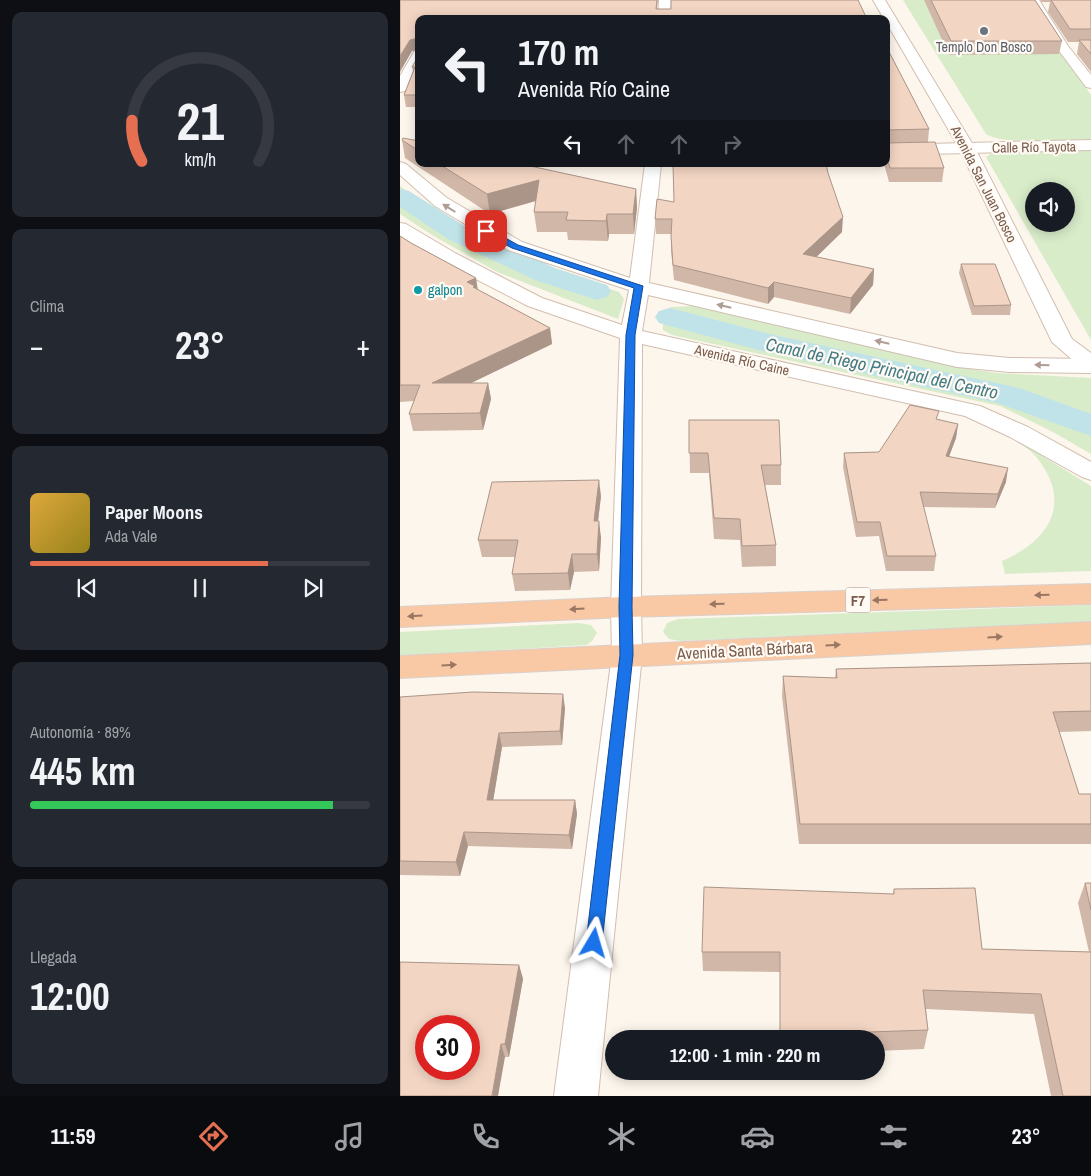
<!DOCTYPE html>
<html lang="es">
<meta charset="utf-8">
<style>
body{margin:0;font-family:"Archivo Narrow",sans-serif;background:#242831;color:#f1f3f6;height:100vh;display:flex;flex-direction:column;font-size:19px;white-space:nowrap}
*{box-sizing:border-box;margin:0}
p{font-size:16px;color:#9ea1a6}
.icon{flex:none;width:28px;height:28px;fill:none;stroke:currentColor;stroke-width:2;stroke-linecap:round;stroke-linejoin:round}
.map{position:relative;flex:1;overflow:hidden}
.sheet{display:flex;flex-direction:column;gap:12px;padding:12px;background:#0d0f14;width:400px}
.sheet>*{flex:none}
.banner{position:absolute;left:15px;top:15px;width:475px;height:152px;border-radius:10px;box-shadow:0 2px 12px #0003;background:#171b24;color:#f1f3f6;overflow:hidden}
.controls{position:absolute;left:625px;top:182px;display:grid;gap:10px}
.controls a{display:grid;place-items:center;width:50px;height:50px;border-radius:50%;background:#171b24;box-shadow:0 2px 12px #0003;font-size:25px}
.speed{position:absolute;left:15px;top:1015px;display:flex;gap:10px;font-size:25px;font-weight:700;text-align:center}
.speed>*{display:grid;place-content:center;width:65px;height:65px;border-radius:50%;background:#171b24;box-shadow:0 2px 12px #0003;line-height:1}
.speed .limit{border:8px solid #d22;background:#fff;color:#111}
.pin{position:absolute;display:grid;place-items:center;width:42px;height:42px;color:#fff;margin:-21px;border-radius:10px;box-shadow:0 2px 8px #0006}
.me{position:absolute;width:55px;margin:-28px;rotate:7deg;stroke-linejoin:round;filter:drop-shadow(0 0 4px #0008)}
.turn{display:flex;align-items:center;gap:18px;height:105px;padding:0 20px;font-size:22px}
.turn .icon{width:65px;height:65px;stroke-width:2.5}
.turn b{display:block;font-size:35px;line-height:42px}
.lanes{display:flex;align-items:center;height:48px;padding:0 20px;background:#0003;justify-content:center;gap:25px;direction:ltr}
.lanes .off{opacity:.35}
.big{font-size:38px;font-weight:700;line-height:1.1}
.sheet .tile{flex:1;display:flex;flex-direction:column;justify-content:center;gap:8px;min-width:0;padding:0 18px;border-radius:10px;background:#242831}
.sheet .dial{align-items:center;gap:0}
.dial svg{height:130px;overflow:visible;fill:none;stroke:#363941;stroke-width:7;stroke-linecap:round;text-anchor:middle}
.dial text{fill:#f1f3f6;stroke:none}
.song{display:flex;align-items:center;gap:15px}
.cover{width:60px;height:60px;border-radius:8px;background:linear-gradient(135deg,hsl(40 70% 55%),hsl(50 70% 35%))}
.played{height:5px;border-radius:2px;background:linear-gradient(90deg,#e76f51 70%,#363941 70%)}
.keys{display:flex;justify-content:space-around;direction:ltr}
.heat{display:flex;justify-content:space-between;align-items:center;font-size:28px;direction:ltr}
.charge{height:8px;border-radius:4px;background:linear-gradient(90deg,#34c759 89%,#363941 0)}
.trip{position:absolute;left:205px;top:1030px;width:280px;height:50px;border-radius:25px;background:#171b24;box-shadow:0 2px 12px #0003;font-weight:700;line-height:50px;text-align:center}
.tab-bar{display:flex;height:80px;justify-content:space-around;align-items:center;background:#090b0e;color:#9ea1a6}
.tab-bar .icon{width:35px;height:35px}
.tab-bar .selected{color:#e76f51}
.tab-bar b{font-size:22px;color:#f1f3f6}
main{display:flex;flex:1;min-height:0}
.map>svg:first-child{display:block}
</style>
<main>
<section class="sheet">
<div class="tile dial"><svg viewBox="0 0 100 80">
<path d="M14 69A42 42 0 1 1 86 69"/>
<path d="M14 69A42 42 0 0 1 8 44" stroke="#e76f51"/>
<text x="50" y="56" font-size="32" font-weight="700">21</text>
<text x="50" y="72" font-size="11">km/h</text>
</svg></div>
<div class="tile"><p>Clima</p>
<div class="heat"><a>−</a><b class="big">23°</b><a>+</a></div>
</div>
<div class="tile">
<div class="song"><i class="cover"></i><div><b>Paper Moons</b><p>Ada Vale</p></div></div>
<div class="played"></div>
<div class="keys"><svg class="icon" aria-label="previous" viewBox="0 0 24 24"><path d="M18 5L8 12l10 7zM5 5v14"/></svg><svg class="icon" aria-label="pause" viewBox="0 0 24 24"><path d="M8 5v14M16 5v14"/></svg><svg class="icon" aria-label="next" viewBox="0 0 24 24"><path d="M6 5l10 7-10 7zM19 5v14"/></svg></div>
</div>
<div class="tile"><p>Autonomía · 89%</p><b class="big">445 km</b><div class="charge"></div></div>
<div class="tile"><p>Llegada</p><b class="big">12:00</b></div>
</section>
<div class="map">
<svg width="691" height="1096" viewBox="0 0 691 1096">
<rect width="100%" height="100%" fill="#fdf6ec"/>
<!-- green -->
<path fill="#d8ecc9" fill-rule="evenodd" d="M503 0H623L691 95V139C666 139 605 146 586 134Z
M691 150V340L586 157 594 152ZM634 191H666V224H634Z
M0 186 55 228 100 251 154 271 219 292 224 299 218 319 97 272 32 235 0 214Z
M292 306 564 368 597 373 691 378V454L653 432 600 406 272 335 263 330V310L272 307Z
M616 440 691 486V571L605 574 602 561C649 541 673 503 637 458 632 451 623 446 616 440Z
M691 605V622L281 641 269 639 263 632 267 623 278 619Z
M179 623 191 625 197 633 192 641 187 645 0 656V632Z"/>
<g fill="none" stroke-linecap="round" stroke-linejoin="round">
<!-- canal -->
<path fill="#bfe3e8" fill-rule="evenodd" d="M0 189 9 191 66 227 155 268 207 285 211 291 207 297 197 300 135 280 48 239 0 207Z
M270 308 374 335 619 388 691 414V436L597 403 370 353 259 323 255 317 259 311Z"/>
<defs>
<path id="minor" d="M259 0H271L270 19H258Z
M627 0H639L668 46 691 75V88L686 87 657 48Z
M19 51V67L5 91 0 92V76L14 52Z
M691 140V150L486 155V145Z
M0 162 6 164 47 198 122 242 230 278 245 164H261L249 283 557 353 610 358 691 359V373L610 372 557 367 248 295 242 331 580 406 628 427 691 462V480L682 477 610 437 565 416 242 344 241 607 242 655 198 1096H154L212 655 211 607 220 338 128 306 41 261 0 236V223L6 224 55 253 142 298 222 325 229 290 108 250 35 206 0 175Z"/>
<path id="tertiary" d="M473 0H485L575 148 672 339 691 353V371L683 369 652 342 559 148 486 22V19H484Z"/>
<path id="trunk" d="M691 584V604L226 617 0 627V607L226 597Z
M691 622V644L0 678V656Z"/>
</defs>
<!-- minor casing -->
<use href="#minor" stroke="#d1beb0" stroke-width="2"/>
<!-- tertiary casing -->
<use href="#tertiary" stroke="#d1beb0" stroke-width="2"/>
<!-- trunk casing -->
<use href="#trunk" stroke="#dad1cd" stroke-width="2"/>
<!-- minor -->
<use href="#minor" fill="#fff" fill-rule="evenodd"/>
<!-- tertiary -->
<use href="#tertiary" fill="#fff" fill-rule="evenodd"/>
<!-- trunk -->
<use href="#trunk" fill="#f9c8a4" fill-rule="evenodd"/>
</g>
<!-- wall -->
<path fill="#d1b7a8" d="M0 0H258L257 9 467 19H19V107H6L4 95 13 71 12 67 19 55V50L12 51Z
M524 0H635L662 41 659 54 549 55Z
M640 0H691V72L677 54 679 42H668L648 12 650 2H642Z
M486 46 529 129 528 142 544 168 542 182H489L484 164H486Z
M2 140 19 141V164H121L236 189 237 208 234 234H209L208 241 168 240 167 232H137L134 212 136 201 90 214 5 158Z
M274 202 442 232 416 257 474 269 473 285 450 314 374 297 368 304 274 280 271 251V234H256L255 219Z
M0 236 11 243 76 278 78 290 150 328 152 344 71 383H88L91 399 83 430 13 431 9 414 14 401 0 402Z
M561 264 611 305 610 315H572L559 273Z
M289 420 381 465V485H365L376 545V566L342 567 340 540 314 539 309 473H290Z
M538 420 558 424 556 438 549 456 606 482 595 508 523 507 536 556 534 571H486L479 536 456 537 443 467 444 453 479 452Z
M201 496 198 521 201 538 199 571 174 572 170 590 115 591 112 574 115 557H82L78 540Z
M691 663V731L659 732 679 794H691V844H399L382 696 383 676 435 678 436 669Z
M0 697 165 708 162 745 102 747 93 800H175L177 814 172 849 68 846 60 876 0 875Z
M685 883H691V1096H651L634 1014 526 1009 528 1030 524 1049 476 1051V1039H380V972L303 971 302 952 493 894 494 889 582 949 689 952 678 903Z
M119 965 123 979 109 1057H105L0 1096Z"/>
<!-- shaded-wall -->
<path fill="#aa9588" d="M18 38 19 50 12 51 0 72V56L10 40Z
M139 180 142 199 90 214 87 194Z
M236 189 237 208 234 234 233 214Z
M207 214 209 234 208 241 206 221Z
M443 217 442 232 403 270V254Z
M474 269 473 285 450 314 451 298Z
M76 278 78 294 67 282Z
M374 282V297L368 304V288Z
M150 328 152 344 36 400 32 383Z
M88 383 91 399 83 430 80 413Z
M558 424 556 438 544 470 546 456Z
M608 468 606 482 595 508 598 494Z
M199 480 201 496 196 538 194 521Z
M199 521 201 538 199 571 197 554Z
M172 554 174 572 170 590 168 573Z
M163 694 165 708 162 745 160 731Z
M99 733 102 747 91 814 87 800Z
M175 800 177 814 172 849 169 835Z
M64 832 68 846 60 876 56 862Z
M119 965 123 979 109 1057 105 1044Z
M101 1044 105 1057 98 1096H92Z"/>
<!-- building -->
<path fill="#f3d5c3" stroke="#aa9588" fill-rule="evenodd" d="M0 0H257L256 9H271V0H458L467 19H19V95H4L15 67H12L19 55 18 38 10 40 0 56Z
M531 0H635L662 41H551Z
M651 0H691V29H670Z
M679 40H691V54Z
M486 46 529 129 487 130 486 131Z
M3 138 19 141V151L2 140Z
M535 142 544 168H490L486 153V143Z
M39 164H121L236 189 233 214H207L206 221 166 220 168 212H134L139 180 87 194Z
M273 164H426L428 173 443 217 403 254 474 269 451 298 374 282 368 288 273 265 271 236 272 219H255L257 199 274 202Z
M0 236 11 243 76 278 67 282 75 286 73 287 150 328 32 383H88L80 413 9 414 20 385H0Z
M561 264H595L611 305 574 306Z
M510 405 539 411 536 419 558 424 546 456 608 468 598 494 520 492 536 556H487L480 522H457L444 453 479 452Z
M289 420H379L381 465H361L376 545 342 546 340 519 314 518 308 453H289Z
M199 480 194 521H199L197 554H172L168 573 112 574 118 540H78L92 482Z
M691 663V711L653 712 679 794H691V824H400L383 676 437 678 436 669Z
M73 692 163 694 160 731 99 733 87 800H175L169 835 64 832 56 862 0 861V697Z
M685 883H691V910Z
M304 887 494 894V889L575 888 582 949 691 952V1096H663L641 994 523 990 528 1030 380 1035V952H302Z
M0 962 119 965 105 1044H101L92 1096H0ZM26 1026H69V1069H26Z"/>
<!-- one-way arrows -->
<defs><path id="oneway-solid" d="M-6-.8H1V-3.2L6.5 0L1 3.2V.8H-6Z" transform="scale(1.25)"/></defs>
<g fill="#af9d94">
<use href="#oneway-solid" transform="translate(49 208) rotate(-148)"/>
<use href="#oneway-solid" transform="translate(324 306) rotate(-167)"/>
<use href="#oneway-solid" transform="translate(482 342) rotate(-167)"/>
<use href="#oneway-solid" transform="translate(642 365) rotate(-179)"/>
</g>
<g fill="#9a7763">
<use href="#oneway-solid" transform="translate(642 595) rotate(178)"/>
<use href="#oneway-solid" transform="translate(480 600) rotate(178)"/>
<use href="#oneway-solid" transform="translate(317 604) rotate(178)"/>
<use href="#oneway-solid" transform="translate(177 609) rotate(177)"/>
<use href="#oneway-solid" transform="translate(15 616) rotate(177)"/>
<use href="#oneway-solid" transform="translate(595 637) rotate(-3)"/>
<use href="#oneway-solid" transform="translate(433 645) rotate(-3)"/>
<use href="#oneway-solid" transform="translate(49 665) rotate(-3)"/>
</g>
<!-- route -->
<path fill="#1a73e8" stroke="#114b97" d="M84 229H89L118 245 243 286 235 335 232 607 233 655 202 943 200 948 194 950 188 948 186 943 220 655 219 607 226 335 234 288 112 248 84 233Z"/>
<!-- markers -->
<circle fill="#6b7280" stroke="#fffaf3" stroke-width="2" cx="584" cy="31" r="5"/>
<circle fill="#0f9aa8" stroke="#fffaf3" stroke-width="2" cx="18" cy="290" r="5"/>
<g text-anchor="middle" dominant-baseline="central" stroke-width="4.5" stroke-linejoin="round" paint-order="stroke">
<!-- far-worship labels -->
<g font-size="14" fill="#5b616d" stroke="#fffaf3">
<text x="584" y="47">Templo Don Bosco</text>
</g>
<!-- far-street labels -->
<g font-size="14" fill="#7a5c4d" stroke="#fffaf3">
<text transform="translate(634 147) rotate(-1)">Calle Río Tayota</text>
<text transform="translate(584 184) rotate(63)">Avenida San Juan Bosco</text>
<text transform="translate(342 360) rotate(13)">Avenida Río Caine</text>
</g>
<!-- far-culture labels -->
<g font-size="14" fill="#0d838f" stroke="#fffaf3" text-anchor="start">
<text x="28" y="290">galpon</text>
</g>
<!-- shield labels -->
<rect fill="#fffaf3" stroke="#a28b7f" stroke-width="1" x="445.5" y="587.5" width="25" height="25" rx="4"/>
<g font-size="15" font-weight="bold" fill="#7a5c4d">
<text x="458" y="600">F7</text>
</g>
<!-- street labels -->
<g font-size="16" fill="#7a5c4d" stroke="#fffaf3">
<text transform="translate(345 650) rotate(-3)">Avenida Santa Bárbara</text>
</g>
<!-- water labels -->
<g font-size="18" font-style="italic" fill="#437c86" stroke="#fffaf3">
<text transform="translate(482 368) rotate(12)">Canal de Riego Principal del Centro</text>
</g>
</g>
</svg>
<div class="controls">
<a><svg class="icon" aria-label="sound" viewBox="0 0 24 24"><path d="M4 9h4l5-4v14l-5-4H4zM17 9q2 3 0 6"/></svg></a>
</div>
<div class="speed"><div class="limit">30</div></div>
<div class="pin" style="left:86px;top:231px;background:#d93025"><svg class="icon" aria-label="arrive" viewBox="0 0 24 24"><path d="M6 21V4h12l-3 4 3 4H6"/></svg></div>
<svg class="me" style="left:194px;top:943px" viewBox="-20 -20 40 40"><path d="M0-17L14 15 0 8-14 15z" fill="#1a73e8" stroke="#fff" stroke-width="4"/></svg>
<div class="trip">12:00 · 1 min · 220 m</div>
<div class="banner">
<div class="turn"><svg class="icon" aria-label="left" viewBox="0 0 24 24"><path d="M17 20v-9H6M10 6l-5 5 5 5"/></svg><div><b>170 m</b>Avenida Río Caine</div></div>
<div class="lanes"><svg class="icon" aria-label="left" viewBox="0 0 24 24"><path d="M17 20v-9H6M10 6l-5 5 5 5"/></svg><svg class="icon off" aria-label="ahead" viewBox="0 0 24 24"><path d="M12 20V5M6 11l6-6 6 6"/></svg><svg class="icon off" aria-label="ahead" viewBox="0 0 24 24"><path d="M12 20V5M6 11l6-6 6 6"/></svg><svg class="icon off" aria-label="right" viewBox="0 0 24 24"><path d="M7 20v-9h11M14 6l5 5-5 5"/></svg></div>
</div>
</div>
</main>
<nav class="tab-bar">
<b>11:59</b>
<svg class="icon selected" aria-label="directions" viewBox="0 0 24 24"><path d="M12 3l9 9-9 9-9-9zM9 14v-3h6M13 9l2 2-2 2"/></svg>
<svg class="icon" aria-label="music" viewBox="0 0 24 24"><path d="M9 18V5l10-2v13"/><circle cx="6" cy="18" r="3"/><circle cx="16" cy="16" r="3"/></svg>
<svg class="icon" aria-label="phone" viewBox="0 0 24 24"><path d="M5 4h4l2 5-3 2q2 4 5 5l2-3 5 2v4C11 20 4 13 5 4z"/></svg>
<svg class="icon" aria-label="climate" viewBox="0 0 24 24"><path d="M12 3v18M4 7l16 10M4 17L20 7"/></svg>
<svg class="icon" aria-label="car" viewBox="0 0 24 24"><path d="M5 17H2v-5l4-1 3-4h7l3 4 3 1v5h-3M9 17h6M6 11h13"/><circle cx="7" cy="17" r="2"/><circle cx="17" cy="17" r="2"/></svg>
<svg class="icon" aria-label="filters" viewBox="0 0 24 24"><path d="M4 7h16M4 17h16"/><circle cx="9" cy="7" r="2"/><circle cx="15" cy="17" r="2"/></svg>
<b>23°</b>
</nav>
